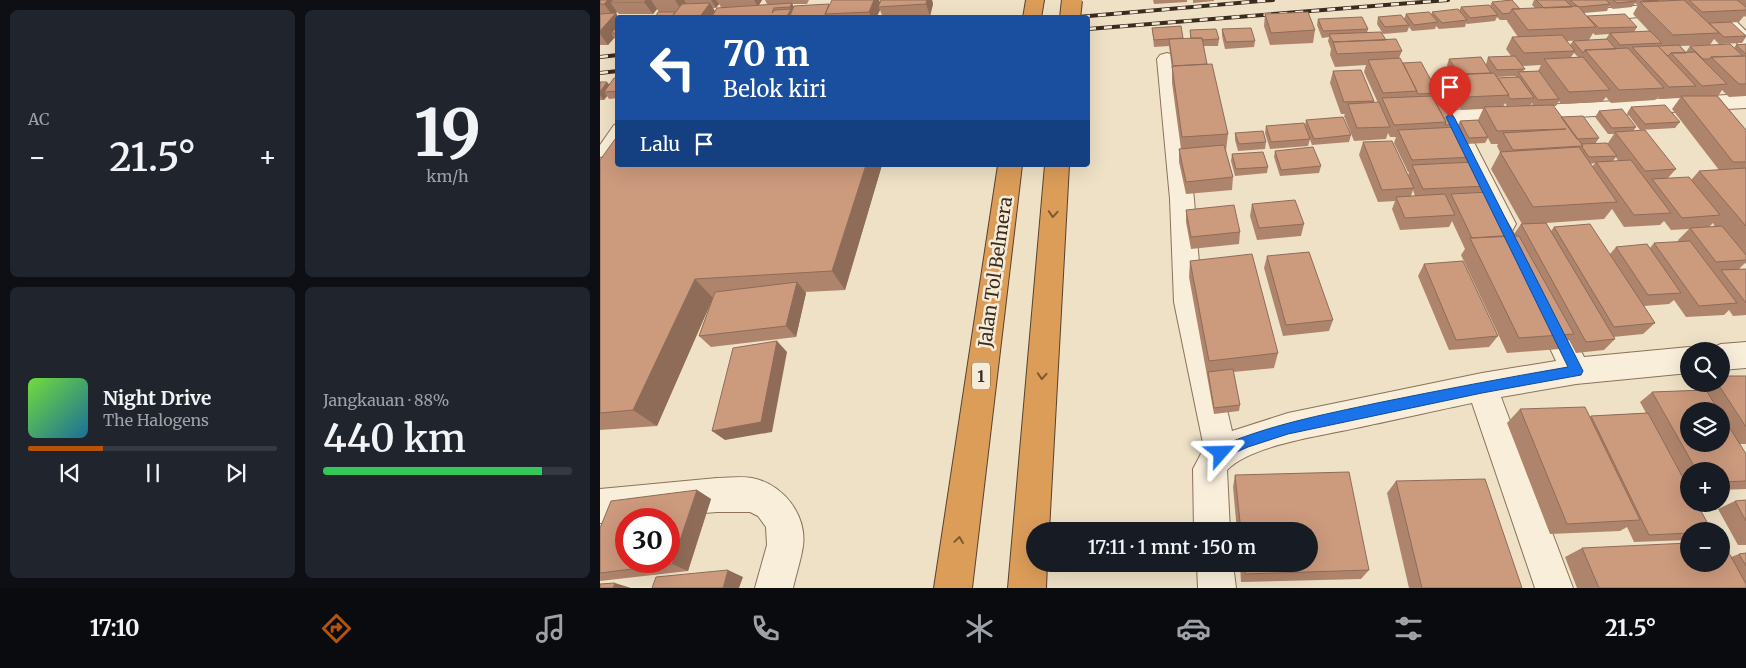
<!DOCTYPE html>
<html lang="id">
<meta charset="utf-8">
<style>
body{margin:0;font-family:Merriweather,serif;background:#20242c;color:#f1f3f6;height:100vh;display:flex;flex-direction:column;font-size:19px;white-space:nowrap}
*{box-sizing:border-box;margin:0}
p{font-size:16px;color:#9ea1a6}
.icon{flex:none;width:28px;height:28px;fill:none;stroke:currentColor;stroke-width:2;stroke-linecap:round;stroke-linejoin:round}
.map{position:relative;flex:1;overflow:hidden}
.panel{display:flex;flex-direction:column;gap:10px;padding:10px;background:#0d0f14;width:600px}
.panel>*{flex:none}
.guide{position:absolute;left:15px;top:15px;width:475px;height:152px;border-radius:5px;box-shadow:0 5px 20px #0002;background:#1a4fa0;color:#fff;overflow:hidden}
.controls{position:absolute;left:1080px;top:342px;display:grid;gap:10px}
.controls a{display:grid;place-items:center;width:50px;height:50px;border-radius:50%;background:#171b24;box-shadow:0 5px 20px #0002;font-size:25px}
.speed{position:absolute;left:15px;top:508px;display:flex;gap:10px;font-size:25px;font-weight:700;text-align:center}
.speed>*{display:grid;place-content:center;width:65px;height:65px;border-radius:50%;background:#171b24;box-shadow:0 5px 20px #0002;line-height:1}
.speed .limit{border:8px solid #d22;background:#fff;color:#111}
.pin{position:absolute;display:grid;place-items:center;width:42px;height:42px;color:#fff;margin:-51px -21px;border-radius:50% 50% 50% 0;rotate:-45deg;box-shadow:0 0 5px #0007}
.pin .icon{rotate:45deg}
.me{position:absolute;width:55px;margin:-28px;rotate:65deg;stroke-linejoin:round;filter:drop-shadow(0 0 4px #0008)}
.turn{display:flex;align-items:center;gap:18px;height:105px;padding:0 25px;font-size:22px}
.turn .icon{width:65px;height:65px;stroke-width:2.5}
.turn b{display:block;font-size:35px;line-height:42px}
.then{display:flex;align-items:center;height:48px;padding:0 25px;background:#0003;gap:10px;font-size:19px}
.big{font-size:38px;font-weight:600;line-height:1.1}
.panel .tile{flex:1;display:flex;flex-direction:column;justify-content:center;gap:8px;min-width:0;padding:0 18px;border-radius:8px;background:#20242c}
.panel .dial{align-items:center;gap:0}
.dial b{font-size:65px;line-height:1}
.song{display:flex;align-items:center;gap:15px}
.cover{width:60px;height:60px;border-radius:8px;background:linear-gradient(135deg,hsl(100 70% 55%),hsl(200 70% 35%))}
.played{height:5px;border-radius:2px;background:linear-gradient(90deg,#b45309 30%,#363941 30%)}
.keys{display:flex;justify-content:space-around;direction:ltr}
.heat{display:flex;justify-content:space-between;align-items:center;font-size:28px;direction:ltr}
.charge{height:8px;border-radius:4px;background:linear-gradient(90deg,#34c759 88%,#363941 0)}
.panel .tiles{flex:1;display:grid;gap:10px;grid-template-columns:repeat(2,1fr)}
.trip{position:absolute;left:426px;top:522px;width:292px;height:50px;border-radius:25px;background:#171b24;box-shadow:0 5px 20px #0002;font-weight:600;line-height:50px;text-align:center}
.tabs{display:flex;height:80px;justify-content:space-around;align-items:center;background:#090b0e;color:#9ea1a6}
.tabs .icon{width:35px;height:35px}
.tabs .selected{color:#b45309}
.tabs b{font-size:22px;color:#f1f3f6}
main{display:flex;flex:1;min-height:0}
.map>svg:first-child{display:block}
</style>
<main>
<section class="panel">
<div class="tiles">
<div class="tile"><p>AC</p>
<div class="heat"><a>−</a><b class="big">21.5°</b><a>+</a></div>
</div>
<div class="tile dial"><b>19</b><p>km/h</p></div>
<div class="tile">
<div class="song"><i class="cover"></i><div><b>Night Drive</b><p>The Halogens</p></div></div>
<div class="played"></div>
<div class="keys"><svg class="icon" aria-label="previous" viewBox="0 0 24 24"><path d="M18 5L8 12l10 7zM5 5v14"/></svg><svg class="icon" aria-label="pause" viewBox="0 0 24 24"><path d="M8 5v14M16 5v14"/></svg><svg class="icon" aria-label="next" viewBox="0 0 24 24"><path d="M6 5l10 7-10 7zM19 5v14"/></svg></div>
</div>
<div class="tile"><p>Jangkauan · 88%</p><b class="big">440 km</b><div class="charge"></div></div>
</div>
</section>
<div class="map">
<svg width="1146" height="588" viewBox="0 0 1146 588">
<rect width="100%" height="100%" fill="#eee1c6"/>
<g fill="none" stroke-linecap="round" stroke-linejoin="round">
<defs>
<path id="lane" d="M18 124V136L4 156 0 157V145L14 125Z"/>
<path id="street" d="M1107 0H1146V7L985 22 978 20 976 16 978 12 985 10Z
M1130 20 1137 22 1146 31V47L1139 45 1121 26 1123 22Z
M567 53 574 55 577 59 594 199 602 302 632 431 688 413 882 373 956 361 933 312 937 304 947 301 957 304 984 357 1089 347 1099 351H1089V373L976 384 901 397 973 588H935L872 403C833 411 795 420 756 428 721 436 651 445 627 470L630 531H594L593 469 604 448 574 302 570 199 557 59 560 55Z
M1146 94V108L864 123 916 224 912 231 903 233 894 231 890 224 839 117 842 112 850 110Z
M1146 342V368L1121 370V351H1109L1111 348 1121 344Z
M117 478C128 478 141 476 152 478 183 484 207 515 203 546 201 560 196 574 193 588H155L167 545 166 527 158 516 150 512H117L26 519V521L0 523V489Z
M597 564H633L636 588H598Z"/>
<path id="highway" d="M426 0H444L441 18H423Z
M398 165H422L372 588H334Z
M445 165H469L449 531H435V564H447L446 588H408Z"/>
</defs>
<!-- lane casing -->
<use href="#lane" stroke="#8a725c" stroke-width="2"/>
<!-- street casing -->
<use href="#street" stroke="#8a725c" stroke-width="2"/>
<!-- highway casing -->
<use href="#highway" stroke="#584130" stroke-width="2"/>
<!-- lane -->
<use href="#lane" fill="#f9eeda" fill-rule="evenodd"/>
<!-- street -->
<use href="#street" fill="#f9eeda" fill-rule="evenodd"/>
<!-- highway -->
<use href="#highway" fill="#dc9d59" fill-rule="evenodd"/>
<defs>
<path id="rail" d="M466 18 673 0
M488 29 848 0
M0 57 18 55
M0 73 18 71"/>
</defs>
<!-- rail casing -->
<use href="#rail" stroke="#3a2b20" stroke-width="4"/>
<!-- rail -->
<use href="#rail" stroke="#f6ebd6" stroke-width="2.5" stroke-dasharray="8" stroke-linecap="butt"/>
<defs>
<path id="highway-bridge" d="M470 18 472 0"/>
</defs>
<!-- highway-bridge casing -->
<use href="#highway-bridge" stroke="#584130" stroke-width="22" stroke-linecap="butt"/>
<!-- highway-bridge -->
<use href="#highway-bridge" stroke="#dc9d59" stroke-width="20"/>
</g>
<!-- wall -->
<path fill="#af846c" fill-rule="evenodd" d="M0 0H162L158 5 181 4H167L165 0H209L207 4H192L194 7 230 5 279 0 280 2 281 0H332L333 4 330 16 310 18H283L280 10 276 18H25L56 16 76 12H59L57 9 53 14H19L17 12 16 13 18 18V40H16L14 38 8 45H0ZM119 4 121 7 115 11 113 8H116Z
M553 0H587V2L554 4Z
M593 0H614V1L593 3Z
M934 0H1146V17L1144 16 1139 22 1123 23 1146 35V37L1142 43 1119 44 1114 39 1110 45 1080 46 1086 52 1090 46 1134 48 1136 45 1146 44V96L1129 97 1122 90 1118 96 1146 130V264L1145 263 1139 269H1146V315L1133 316 1129 310 1124 315 1086 317 1074 300 1069 304 1044 306 1055 323 1043 334 1013 337 1015 339 1004 350 976 353 969 340 960 349 907 353 861 255 865 249 852 221 849 227 800 230 792 209 795 201 778 202 759 155 763 142 808 176 809 172H808L794 143 796 137H790L788 133 786 139 754 141 744 116 745 114H741L730 83 733 71 774 101V103H778L764 72 766 65 735 67 730 55 731 49 728 41 729 37 722 38 717 25 718 19 768 29 767 33 786 40 802 51 799 58 802 63 838 93 835 100H834L836 103 857 124 856 127H857L860 121 878 120 883 109 861 110 848 87 853 76 847 65 849 59 886 64 888 57 911 56 906 49 912 37H918L907 21V20H900L897 17 895 21 867 24 866 23 865 27 839 29 836 26 835 29 812 31 809 27 807 32 783 34 777 24 778 17 804 19 806 14 831 15 832 12 859 11 861 7 890 6 892 2 920 9 935 8 932 5ZM1035 3 1038 5 1033 14 1049 31 1034 32 1037 27 987 16V17L984 13 1007 11 1009 6 1013 9 1032 7ZM993 33 995 35 1009 34 1006 39 973 41 970 45 967 41 989 40ZM974 53 978 57H971ZM941 65 938 71H923L925 69 922 66ZM916 76 915 77 898 78 897 77ZM1006 97 1011 103 1055 100 1058 97 1060 99 1080 98 1072 109 1119 170 1099 171 1091 180 1068 178 1076 169 1033 131 1036 127 999 111 995 117 1008 134H1014L1008 143 995 144 999 138 961 117 953 106H956L959 101 961 104 1002 102ZM905 103 907 106 930 105 932 103 934 106 903 107ZM888 138 891 144H898L897 146 900 152 891 169 922 224H921L914 234 884 192 887 186 871 162 873 157 866 144 885 143ZM1016 157 1018 161H1013ZM995 163 992 167 990 164ZM813 190 815 196H811ZM1012 209 1024 227 1060 225 1064 221 1071 230 1089 229 1078 240 1079 242 1054 243 1050 248 1016 247 1010 254 954 227 951 231 946 223 1004 219ZM1113 223 1115 227H1109Z
M665 14 715 30 713 43 670 45 664 26Z
M552 28 583 39 590 38V30L619 39 618 46H603L607 64 628 134 626 151 633 177 632 190 586 194 579 162V149H581L572 83V69L569 46 554 47Z
M622 29 655 41 654 47 625 49 622 36Z
M18 78V98L9 99 7 96 4 100H0V82L9 84Z
M1031 107 1080 122 1075 128 1040 130 1027 113Z
M706 120 751 135 749 142 712 145 709 137 710 139 708 146 670 149 665 133 666 126H705Z
M635 133 666 142 665 149 638 151 635 140Z
M675 151 721 166 719 173 680 176 674 157Z
M632 154 668 167 667 173 635 176 631 161Z
M0 160 282 165 245 290 205 292 206 293 196 337 111 347 99 336 111 302 57 426 0 430Z
M652 204 704 224 701 236 657 240 650 216Z
M586 210 640 232 639 244 591 249 586 222Z
M667 256 733 320 729 331 683 336 664 268Z
M590 261 678 353 674 368 633 372 640 405 639 411 614 414 589 277Z
M824 264 898 336 889 347 849 350 818 276Z
M1146 376V444H1140L1146 454V489L1121 490V471H1089V540L1034 542 1027 527 1020 531 950 534 907 423 920 409 990 417 991 416 1046 413 1040 402 1052 392 1101 390 1100 387 1104 384H1121ZM1089 411H1121V444Z
M635 475 769 570 761 579 641 582 640 564H710V531H637L633 487Z
M796 481 922 588H809L787 493Z
M97 490 111 499 88 571 0 581V528Z
M1146 500V545H1138L1118 509 1135 501Z
M982 548 1131 557 1139 554 1146 553V588H977L965 557Z"/>
<!-- shaded-wall -->
<path fill="#8f6c58" d="M8 0H28L10 2 17 12 16 13 19 18H18V33H11L14 38 8 45 0 34V31L13 16 4 4Z
M46 0H51L57 9 53 14 44 2Z
M75 0H84L88 6 83 12Z
M111 0H116L119 4 116 8Z
M154 0H162L158 7Z
M274 0H279L281 6 278 7 280 10 276 18H271L269 12Z
M327 0H332L333 4 330 16 326 4Z
M110 3 117 15 115 18H99Z
M192 3 195 10 193 14 190 7Z
M191 9 194 16 193 18H186Z
M7 82 13 89 4 92 7 96 4 100 0 95V92Z
M266 165H282L245 290 232 271Z
M95 279 113 298 57 426 33 410Z
M197 282 206 293 196 337 186 326Z
M177 341 187 352 172 432 125 440 112 431Z
M97 490 111 499 88 571 72 564Z
M128 570 143 577 139 588H123Z
M15 583 31 588H13Z"/>
<!-- building -->
<path fill="#cc9a7d" stroke="#8f6c58" fill-rule="evenodd" d="M0 0H8L4 4H0Z
M13 0H46L44 2H10Z
M232 0H274L269 12 225 14Z
M281 0H327L326 4 278 7Z
M912 0 920 9H912L910 13 903 14 892 2Z
M936 0H965L972 7 944 8Z
M970 0H1006L1010 4 979 7 977 6Z
M1013 0H1035L1036 1 1017 3Z
M1043 0H1058L1045 1Z
M1084 0 1119 33 1073 35 1040 2Z
M1089 0H1137L1146 7V10L1102 12Z
M110 3 99 18H71L82 4Z
M192 3 190 7 174 8 172 13 175 10 191 9 186 18H111L117 8Z
M229 4 224 18H189L194 6Z
M889 5 898 15 870 18 861 7Z
M978 6 996 27 928 30 912 9Z
M858 9 867 20 842 23 832 12Z
M58 12H75L71 18H25L26 16H56Z
M708 12 715 30 671 33 665 14Z
M829 12 838 22 814 25 806 14Z
M16 13 0 31V14Z
M1025 14 1037 27 999 28 987 16Z
M801 15 809 25 785 27 778 17Z
M762 17 768 29 723 31 718 19Z
M1131 22 1146 36 1124 37 1109 23Z
M18 26V33H11Z
M581 26 583 38 554 40 552 28Z
M651 28 655 41 626 42 622 29Z
M616 29 619 39 602 40V38H591L590 30Z
M1050 31 1062 43 1020 45 1010 33Z
M781 32 786 40 733 42 729 34Z
M962 35 975 51 924 53 912 37Z
M602 38 607 64 573 66 569 39Z
M796 39 802 51 737 54 733 42Z
M1007 39 1016 49 985 50 983 53 973 41Z
M1130 44 1143 56 1111 57 1110 59H1103L1090 46Z
M1146 44V54L1136 45Z
M1079 45 1086 53H1071L1068 56 1058 46Z
M1058 46 1096 86 1069 87 1032 47Z
M1028 48 1064 88 1019 90 985 50Z
M1095 52 1127 84 1102 86 1071 53Z
M915 56 925 69 897 70 888 57Z
M1146 56V84H1139L1111 57Z
M881 57 891 73 859 74 849 59Z
M983 57 1010 90 969 92 944 59Z
M800 58 817 91 783 93 768 60Z
M821 62 838 93 818 94 803 63Z
M612 64 628 134 582 137 572 66Z
M761 70 774 101 744 102 733 71Z
M939 71 959 99 938 100 918 72Z
M894 73 909 95 867 97 853 75Z
M919 77 934 98 911 99 908 96 909 95 898 78Z
M14 78H18V91L4 92Z
M0 82H7L0 92Z
M832 96 846 122 794 125 782 98Z
M1081 96H1117L1146 130V162H1133Z
M779 102 790 127 757 128 748 104Z
M836 103H847L857 124 845 125 846 122Z
M953 105 983 146 913 150 903 133 966 129 897 131 884 107Z
M1065 105 1080 122 1045 124 1031 107Z
M1022 109 1036 127 1012 128 999 111Z
M983 116 999 138 977 139 961 117Z
M743 117 751 135 714 139 706 120Z
M878 120 888 137 869 138 860 121Z
M704 123 710 139 671 142 666 126Z
M857 127 873 157 812 160 798 130Z
M1045 130 1076 169 1045 171 1015 132Z
M663 131 666 142 639 144 635 133Z
M18 135V165H266L232 271 95 279 33 410 0 413V160Z
M792 141 814 188 782 190 763 142Z
M1007 143 1017 156 989 157 982 147 983 146 981 144Z
M624 145 633 177 586 182 579 149Z
M713 147 721 166 681 170 675 151Z
M979 147 1017 202 933 207 900 152Z
M663 152 668 167 636 169 632 154Z
M1031 160 1071 213 1034 215 996 162Z
M874 162 887 186 823 189 812 165Z
M1146 168V226L1099 171Z
M1089 177 1120 215 1082 218 1052 179Z
M890 192 915 235 872 238 851 194Z
M845 194 855 215 805 218 796 197Z
M695 200 704 224 659 228 652 204Z
M634 205 640 232 591 237 586 210Z
M946 223 1015 339 986 342 921 224Z
M990 224 1055 323 1014 327 954 227Z
M1122 226 1146 255V260L1116 262 1090 228Z
M919 236 974 334 919 338 870 238Z
M1090 241 1137 303 1099 306 1054 243Z
M1047 244 1081 293 1048 295 1016 247Z
M709 252 733 320 686 325 667 256Z
M652 254 678 353 609 361 590 261Z
M863 261 898 336 856 340 824 264Z
M1146 269V303L1121 270Z
M197 282 186 326 99 336 115 292Z
M177 341 161 422 112 431 133 348Z
M633 369 640 405 614 408 608 372Z
M1121 376H1146V427L1118 384H1121Z
M1106 390 1119 411H1089V444H1121V414L1146 454V481L1121 482V471H1097L1052 392Z
M985 407 1040 520 967 524 920 409Z
M1048 413 1089 489V504H1097L1112 531H1089V533L1049 535 991 416Z
M749 472 769 570 645 574 644 564H710V531H641L635 475Z
M885 479 922 588H822L796 481Z
M97 490 72 564 0 573V528L11 501ZM26 519H69V561H26Z
M1146 500V521L1135 501Z
M1121 542H1123L1146 584V588H999L982 548 1089 543V564H1121Z
M1146 553V566L1139 554Z
M128 570 123 588H52L56 577Z
M15 583 13 588H0V584Z"/>
<!-- one-way arrows -->
<defs><path id="oneway-chevron" d="M-2-3.5L2.5 0L-2 3.5" fill="none" stroke-width="1.6" stroke-linecap="round" stroke-linejoin="round" transform="scale(1.25)"/></defs>
<g stroke="#7b5937">
<use href="#oneway-chevron" transform="translate(453 214) rotate(94)"/>
<use href="#oneway-chevron" transform="translate(442 376) rotate(94)"/>
<use href="#oneway-chevron" transform="translate(359 540) rotate(-82)"/>
</g>
<!-- route -->
<path fill="#1a73e8" stroke="#114b97" d="M850 114 854 117 981 367 983 371 981 375 882 393 688 434 648 447 621 459 616 458 614 453 616 448C668 425 722 415 777 403 841 390 904 378 968 367L846 117Z"/>
<g text-anchor="middle" dominant-baseline="central" stroke-width="5" stroke-linejoin="round" paint-order="stroke">
<!-- shield labels -->
<rect fill="#f6ebd6" stroke="#726557" stroke-width="1" x="372" y="362.5" width="18" height="27" rx="4"/>
<g font-size="16" font-weight="bold" fill="#3a2b20">
<text x="381" y="376">1</text>
</g>
<!-- street labels -->
<g font-size="18" fill="#3a2b20" stroke="#f6ebd6">
<text transform="translate(395 272) rotate(-82)">Jalan Tol Belmera</text>
</g>
</g>
</svg>
<div class="controls">
<a><svg class="icon" aria-label="search" viewBox="0 0 24 24"><circle cx="10" cy="10" r="6"/><path d="M15 15l6 6"/></svg></a>
<a><svg class="icon" aria-label="layers" viewBox="0 0 24 24"><path d="M12 4l9 5-9 5-9-5zM3 14l9 5 9-5"/></svg></a>
<a>+</a>
<a>−</a>
</div>
<div class="speed"><div class="limit">30</div></div>
<div class="pin" style="left:850px;top:117px;background:#d93025"><svg class="icon" aria-label="arrive" viewBox="0 0 24 24"><path d="M6 21V4h12l-3 4 3 4H6"/></svg></div>
<svg class="me" style="left:621px;top:453px" viewBox="-20 -20 40 40"><path d="M0-17L14 15 0 8-14 15z" fill="#1a73e8" stroke="#fff" stroke-width="4"/></svg>
<div class="trip">17:11 · 1 mnt · 150 m</div>
<div class="guide">
<div class="turn"><svg class="icon" aria-label="left" viewBox="0 0 24 24"><path d="M17 20v-9H6M10 6l-5 5 5 5"/></svg><div><b>70 m</b>Belok kiri</div></div>
<div class="then">Lalu<svg class="icon" aria-label="arrive" viewBox="0 0 24 24"><path d="M6 21V4h12l-3 4 3 4H6"/></svg></div>
</div>
</div>
</main>
<nav class="tabs">
<b>17:10</b>
<svg class="icon selected" aria-label="directions" viewBox="0 0 24 24"><path d="M12 3l9 9-9 9-9-9zM9 14v-3h6M13 9l2 2-2 2"/></svg>
<svg class="icon" aria-label="music" viewBox="0 0 24 24"><path d="M9 18V5l10-2v13"/><circle cx="6" cy="18" r="3"/><circle cx="16" cy="16" r="3"/></svg>
<svg class="icon" aria-label="phone" viewBox="0 0 24 24"><path d="M5 4h4l2 5-3 2q2 4 5 5l2-3 5 2v4C11 20 4 13 5 4z"/></svg>
<svg class="icon" aria-label="climate" viewBox="0 0 24 24"><path d="M12 3v18M4 7l16 10M4 17L20 7"/></svg>
<svg class="icon" aria-label="car" viewBox="0 0 24 24"><path d="M5 17H2v-5l4-1 3-4h7l3 4 3 1v5h-3M9 17h6M6 11h13"/><circle cx="7" cy="17" r="2"/><circle cx="17" cy="17" r="2"/></svg>
<svg class="icon" aria-label="filters" viewBox="0 0 24 24"><path d="M4 7h16M4 17h16"/><circle cx="9" cy="7" r="2"/><circle cx="15" cy="17" r="2"/></svg>
<b>21.5°</b>
</nav>
